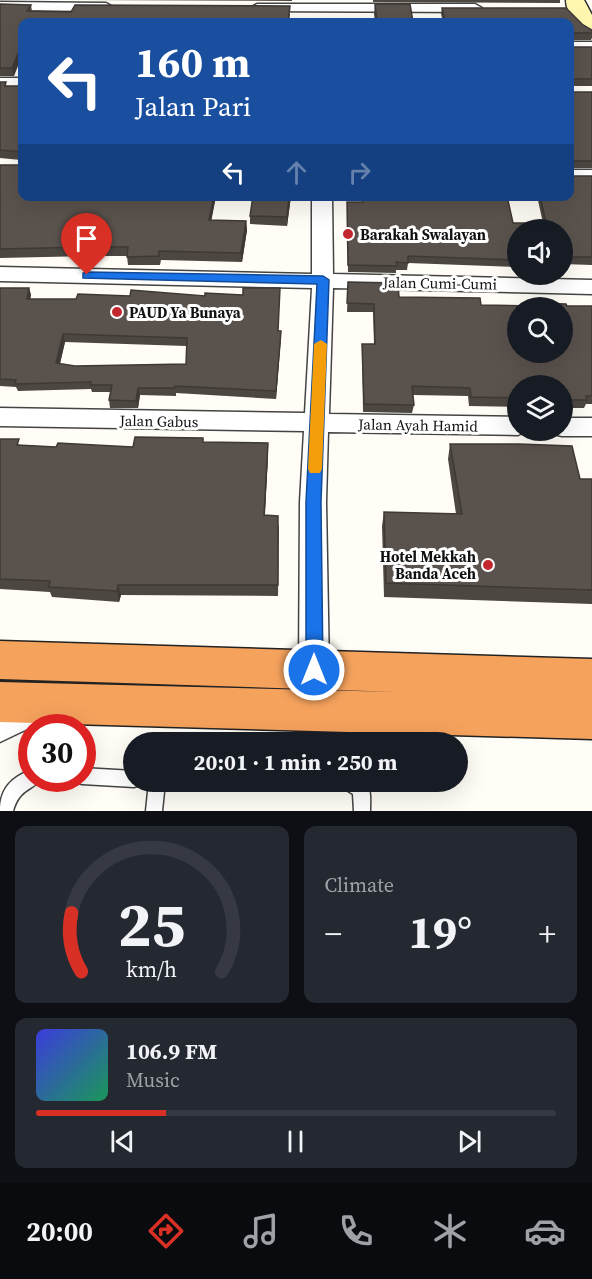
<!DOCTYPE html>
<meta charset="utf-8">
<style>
body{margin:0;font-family:"Source Serif 4",serif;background:#242831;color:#f1f3f6;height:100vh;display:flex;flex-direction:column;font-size:22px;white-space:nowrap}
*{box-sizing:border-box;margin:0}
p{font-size:20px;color:#9ea1a6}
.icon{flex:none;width:33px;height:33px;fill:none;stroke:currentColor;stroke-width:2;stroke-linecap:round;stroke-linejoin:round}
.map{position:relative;height:811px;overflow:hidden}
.drawer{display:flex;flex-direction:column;gap:15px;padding:15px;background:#0d0f14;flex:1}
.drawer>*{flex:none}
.hud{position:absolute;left:18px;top:18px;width:556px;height:183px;border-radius:12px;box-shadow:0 6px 24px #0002;background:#1a4fa0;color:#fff;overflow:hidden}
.controls{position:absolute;left:507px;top:219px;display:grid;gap:12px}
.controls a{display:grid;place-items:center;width:66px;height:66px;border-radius:50%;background:#171b24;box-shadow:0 6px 24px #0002;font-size:30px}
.speed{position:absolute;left:18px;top:714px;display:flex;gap:12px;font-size:30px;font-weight:700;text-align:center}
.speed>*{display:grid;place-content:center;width:78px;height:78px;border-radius:50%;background:#171b24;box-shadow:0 6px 24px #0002;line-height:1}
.speed .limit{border:9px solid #d22;background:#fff;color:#111}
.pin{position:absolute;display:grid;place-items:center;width:51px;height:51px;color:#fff;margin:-62px -26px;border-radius:50% 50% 50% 0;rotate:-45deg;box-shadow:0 0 6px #0007}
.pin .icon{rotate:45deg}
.me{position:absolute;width:66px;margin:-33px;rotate:0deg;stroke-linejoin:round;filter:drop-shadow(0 0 4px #0008)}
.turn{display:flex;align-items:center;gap:21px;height:126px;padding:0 18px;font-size:27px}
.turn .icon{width:78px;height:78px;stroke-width:2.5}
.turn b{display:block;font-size:42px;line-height:51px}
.lanes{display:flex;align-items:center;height:57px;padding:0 18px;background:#0003;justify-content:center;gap:30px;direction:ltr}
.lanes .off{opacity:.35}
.big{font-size:45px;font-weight:700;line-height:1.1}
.drawer .tile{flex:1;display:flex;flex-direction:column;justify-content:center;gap:9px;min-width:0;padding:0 21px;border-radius:12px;background:#242831}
.drawer .dial{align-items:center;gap:0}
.dial svg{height:156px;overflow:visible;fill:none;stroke:#363941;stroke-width:7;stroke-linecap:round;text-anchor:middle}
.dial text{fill:#f1f3f6;stroke:none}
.song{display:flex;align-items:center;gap:18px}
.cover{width:72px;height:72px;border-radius:9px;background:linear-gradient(135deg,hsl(240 70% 55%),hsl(150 70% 35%))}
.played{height:6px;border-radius:3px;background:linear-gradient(90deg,#d93025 25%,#363941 25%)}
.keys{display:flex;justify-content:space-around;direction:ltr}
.heat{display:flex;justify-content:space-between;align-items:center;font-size:33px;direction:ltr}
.drawer .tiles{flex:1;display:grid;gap:15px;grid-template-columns:1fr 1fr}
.tile:last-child{grid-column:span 2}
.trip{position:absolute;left:123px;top:732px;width:345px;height:60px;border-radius:30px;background:#171b24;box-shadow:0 6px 24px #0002;font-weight:700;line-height:60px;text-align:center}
.menu{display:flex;height:96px;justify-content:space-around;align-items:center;background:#090b0e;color:#9ea1a6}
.menu .icon{width:42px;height:42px}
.menu .active{color:#d93025}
.menu b{font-size:27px;color:#f1f3f6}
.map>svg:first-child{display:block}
</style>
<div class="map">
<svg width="592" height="811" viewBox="0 0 592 811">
<rect width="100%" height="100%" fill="#fffdf5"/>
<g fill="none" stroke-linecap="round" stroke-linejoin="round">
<defs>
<path id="lane" d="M82 768 134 771V782H141L140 785 134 787 82 784 76 782 75 778H82Z
M32 770V778H40C35 791 20 786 13 811H0C0 789 11 777 32 770Z
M149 782H165L162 811H146Z
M341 782H364C372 788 370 801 370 811H354L353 794 343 788Z"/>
<path id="street" d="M0 2 106 3 113 7 106 11 0 10Z
M257 4H475L482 8 475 12 252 11 250 8Z
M570 42H592V52H570Z
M0 78H22V88H0Z
M570 170H592V182H570Z
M312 196H332L333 274 592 280V294L333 288 329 414 518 417V430H528L518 435 328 432 326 502 329 670 325 680 314 684 303 680 299 670 300 502 304 431 0 426V408L305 413 312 288 0 281V267L312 274Z
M562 418H592V436H562L553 434 552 430H562Z
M37 693 48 697 52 708 48 719 0 742V711Z"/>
<path id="secondary" d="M566 0H584L592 15V35C579 32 566 13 566 0Z"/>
<path id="highway" d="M0 641 592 659V739L0 722V682L398 692 0 679Z"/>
</defs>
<!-- lane casing -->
<use href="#lane" stroke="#444" stroke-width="3"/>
<!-- street casing -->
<use href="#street" stroke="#444" stroke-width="3"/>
<!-- secondary casing -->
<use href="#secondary" stroke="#333" stroke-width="3"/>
<!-- highway casing -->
<use href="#highway" stroke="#222" stroke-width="3"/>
<!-- lane -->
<use href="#lane" fill="#fff" fill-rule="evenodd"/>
<!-- street -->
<use href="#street" fill="#fff" fill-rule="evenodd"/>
<!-- secondary -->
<use href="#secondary" fill="#fff6b0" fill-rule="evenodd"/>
<!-- highway -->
<use href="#highway" fill="#f5a25d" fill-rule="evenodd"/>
</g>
<!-- wall -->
<path fill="#4d4742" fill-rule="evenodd" d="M82 0H292V1Z
M373 0H560V3L373 2Z
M0 4 31 5 32 11 71 12 290 14 289 22H22L14 76H0Z
M375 4 413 22H375L374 14Z
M442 8H566L583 25 592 30V38L591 40H570V22H443L441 14Z
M570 47H592V86H570V92H592V168H570V176H592V265L562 264V230H518V267L408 263 407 270H396V273L348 272 347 202H362V196H507L513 223H543L537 196H570Z
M0 82 7 86H22V196H216L211 220 246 221 247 230 242 262 161 260 160 265H128L127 256H90L0 258V165H21V160L0 158Z
M291 196 287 226 250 224V216Z
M348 282 399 297 481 305 531 306V303L567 306H592V404H586L584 408H562V386H518V407L469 406 468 396 413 395 414 405 412 413 363 412 362 344H374L373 312H347Z
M0 288H29L31 295 30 299 281 331 276 399 176 393V396L140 395 138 408H110L109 400 111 392H92L91 389 18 391 16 387 0 386ZM65 342 186 346V364L75 366 60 364Z
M0 439 21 445 56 447H133L204 442 268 443V455L265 515 279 526 278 596 121 595 119 602 52 597 50 592 0 589Z
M450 444 580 479H592V604L384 597 382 526 384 512 456 514 448 459Z"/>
<!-- shaded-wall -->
<path fill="#3f3936" d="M22 44V56L14 76 12 68Z
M214 196H216L210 228 209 220Z
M289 196H291L287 226V217Z
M246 221 247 230 242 262 241 253Z
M29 288 31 295 29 306 27 299Z
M281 331V338L276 399V391Z
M63 334 65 342 58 371 56 363Z
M138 388 140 395 138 408 136 401Z
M268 443V455L264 526V515Z
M118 585 121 595 119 602 117 591Z"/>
<!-- building -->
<path fill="#5a524d" stroke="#3f3936" stroke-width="1.5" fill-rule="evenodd" d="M0 4 31 5 27 11 71 12 75 5 290 6 288 22H196L197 20 106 19 104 22H22V44L12 68H0Z
M375 4H410L413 22H377Z
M442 8H566L583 25 592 30V33H570V22H445Z
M570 47H592V79H570V92H592V161H570V176H592V257H562V230H518V260L408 256V263L396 262 397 266 348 265 347 202H363V196H507L513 223H546L540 196H570V184H571L570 181Z
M0 82H6L5 86H22V196H214L209 220 246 221 241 253 159 251V256L127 257 128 247H88L0 249V165H21L22 152 0 150Z
M253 196H289L287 217 250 216Z
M348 282 398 283 399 297 480 298 481 305 532 306 531 303 566 304 567 306H592V396H586L587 400H562V386H518V398L471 397 470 388 412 386 414 405 364 404 362 344H375L374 304 347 303ZM518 308H562V352H518Z
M0 288H29L27 299H76L78 294 130 296 131 290 205 296V293L243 295V288H280L278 331H281L276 391 175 386V388H138L136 401 109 400 112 385H90L91 382 15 384 16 380 0 379ZM63 334 187 338 186 364 75 366 56 363Z
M135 437 203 438V442L268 443 264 515 278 516V585H118L117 591 49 587 50 581 0 579V439H19L17 445 56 447 58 443 133 447Z
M450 444H519L572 446 580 479H592V590L386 583 384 512 462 514Z"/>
<!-- route -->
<path fill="#1a73e8" stroke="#114b97" stroke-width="1.5" d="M87 272 323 276 329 280 321 502 323 670 320 675 314 678 308 675 306 670V502L317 284 83 278V273Z"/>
<!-- slow -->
<path fill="#f59e0b" d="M321 340 327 344 322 469 320 473H310L308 469 314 344Z"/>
<!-- markers -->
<g fill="#c4262e" stroke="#fff" stroke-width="2">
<circle cx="348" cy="234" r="6"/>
<circle cx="117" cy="312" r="6"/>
<circle cx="488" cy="565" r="6"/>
</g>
<g text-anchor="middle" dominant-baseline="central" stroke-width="6" stroke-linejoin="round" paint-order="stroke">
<!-- poi labels -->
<g font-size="15" font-weight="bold" fill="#111" stroke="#fff" text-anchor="start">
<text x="360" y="234">Barakah Swalayan</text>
<text x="129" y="312">PAUD Ya Bunaya</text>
<text x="476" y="556" text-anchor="end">Hotel Mekkah<tspan x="476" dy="17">Banda Aceh</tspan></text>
</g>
<!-- street labels -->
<g font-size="15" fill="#111" stroke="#fff">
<text transform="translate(440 283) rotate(1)">Jalan Cumi-Cumi</text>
<text transform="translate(159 421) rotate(1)">Jalan Gabus</text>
<text transform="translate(418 425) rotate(1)">Jalan Ayah Hamid</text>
</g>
</g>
</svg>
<div class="controls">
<a><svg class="icon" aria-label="sound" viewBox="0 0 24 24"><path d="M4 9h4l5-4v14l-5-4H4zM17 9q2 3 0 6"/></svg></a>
<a><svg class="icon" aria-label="search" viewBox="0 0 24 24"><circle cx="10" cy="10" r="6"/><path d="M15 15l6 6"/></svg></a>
<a><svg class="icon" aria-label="layers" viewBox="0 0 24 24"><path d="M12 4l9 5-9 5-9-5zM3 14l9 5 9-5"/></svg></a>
</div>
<div class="speed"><div class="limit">30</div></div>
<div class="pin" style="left:87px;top:275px;background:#d93025"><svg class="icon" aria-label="arrive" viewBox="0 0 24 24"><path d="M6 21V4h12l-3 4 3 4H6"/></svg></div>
<svg class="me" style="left:314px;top:670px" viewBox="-20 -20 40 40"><circle r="17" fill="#1a73e8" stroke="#fff" stroke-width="3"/><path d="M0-11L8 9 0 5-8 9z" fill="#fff"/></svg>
<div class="trip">20:01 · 1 min · 250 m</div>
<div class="hud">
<div class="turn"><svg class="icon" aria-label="left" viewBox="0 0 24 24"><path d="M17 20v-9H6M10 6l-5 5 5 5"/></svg><div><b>160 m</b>Jalan Pari</div></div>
<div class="lanes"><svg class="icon" aria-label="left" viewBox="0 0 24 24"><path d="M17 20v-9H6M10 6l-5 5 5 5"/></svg><svg class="icon off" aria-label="ahead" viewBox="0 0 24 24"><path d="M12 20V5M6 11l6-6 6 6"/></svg><svg class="icon off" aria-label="right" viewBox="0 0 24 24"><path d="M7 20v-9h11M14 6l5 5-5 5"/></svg></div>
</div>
</div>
<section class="drawer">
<div class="tiles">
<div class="tile dial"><svg viewBox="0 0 100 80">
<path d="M14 69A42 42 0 1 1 86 69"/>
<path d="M14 69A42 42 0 0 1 9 39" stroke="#d93025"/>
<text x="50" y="56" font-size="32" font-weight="700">25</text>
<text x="50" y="72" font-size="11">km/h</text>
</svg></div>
<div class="tile"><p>Climate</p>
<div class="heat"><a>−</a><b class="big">19°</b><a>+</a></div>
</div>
<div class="tile">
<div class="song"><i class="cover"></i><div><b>106.9 FM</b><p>Music</p></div></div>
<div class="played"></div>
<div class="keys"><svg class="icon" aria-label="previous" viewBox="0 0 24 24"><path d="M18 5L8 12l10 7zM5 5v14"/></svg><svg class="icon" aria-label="pause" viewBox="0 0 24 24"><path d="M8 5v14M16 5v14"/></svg><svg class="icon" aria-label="next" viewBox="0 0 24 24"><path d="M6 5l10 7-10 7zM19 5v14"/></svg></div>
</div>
</div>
</section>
<nav class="menu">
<b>20:00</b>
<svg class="icon active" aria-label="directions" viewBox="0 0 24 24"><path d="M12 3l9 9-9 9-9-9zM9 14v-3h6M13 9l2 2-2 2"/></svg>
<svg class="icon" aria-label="music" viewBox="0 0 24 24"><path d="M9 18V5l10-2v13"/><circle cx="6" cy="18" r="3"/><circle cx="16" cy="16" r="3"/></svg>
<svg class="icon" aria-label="phone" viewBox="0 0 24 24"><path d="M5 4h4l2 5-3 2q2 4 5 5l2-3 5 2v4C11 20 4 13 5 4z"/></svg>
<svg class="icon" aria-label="climate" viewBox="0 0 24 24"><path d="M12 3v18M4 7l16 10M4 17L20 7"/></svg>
<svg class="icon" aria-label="car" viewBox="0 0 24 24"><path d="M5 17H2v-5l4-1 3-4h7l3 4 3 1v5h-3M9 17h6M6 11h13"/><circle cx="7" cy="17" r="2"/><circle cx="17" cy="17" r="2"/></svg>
</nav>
